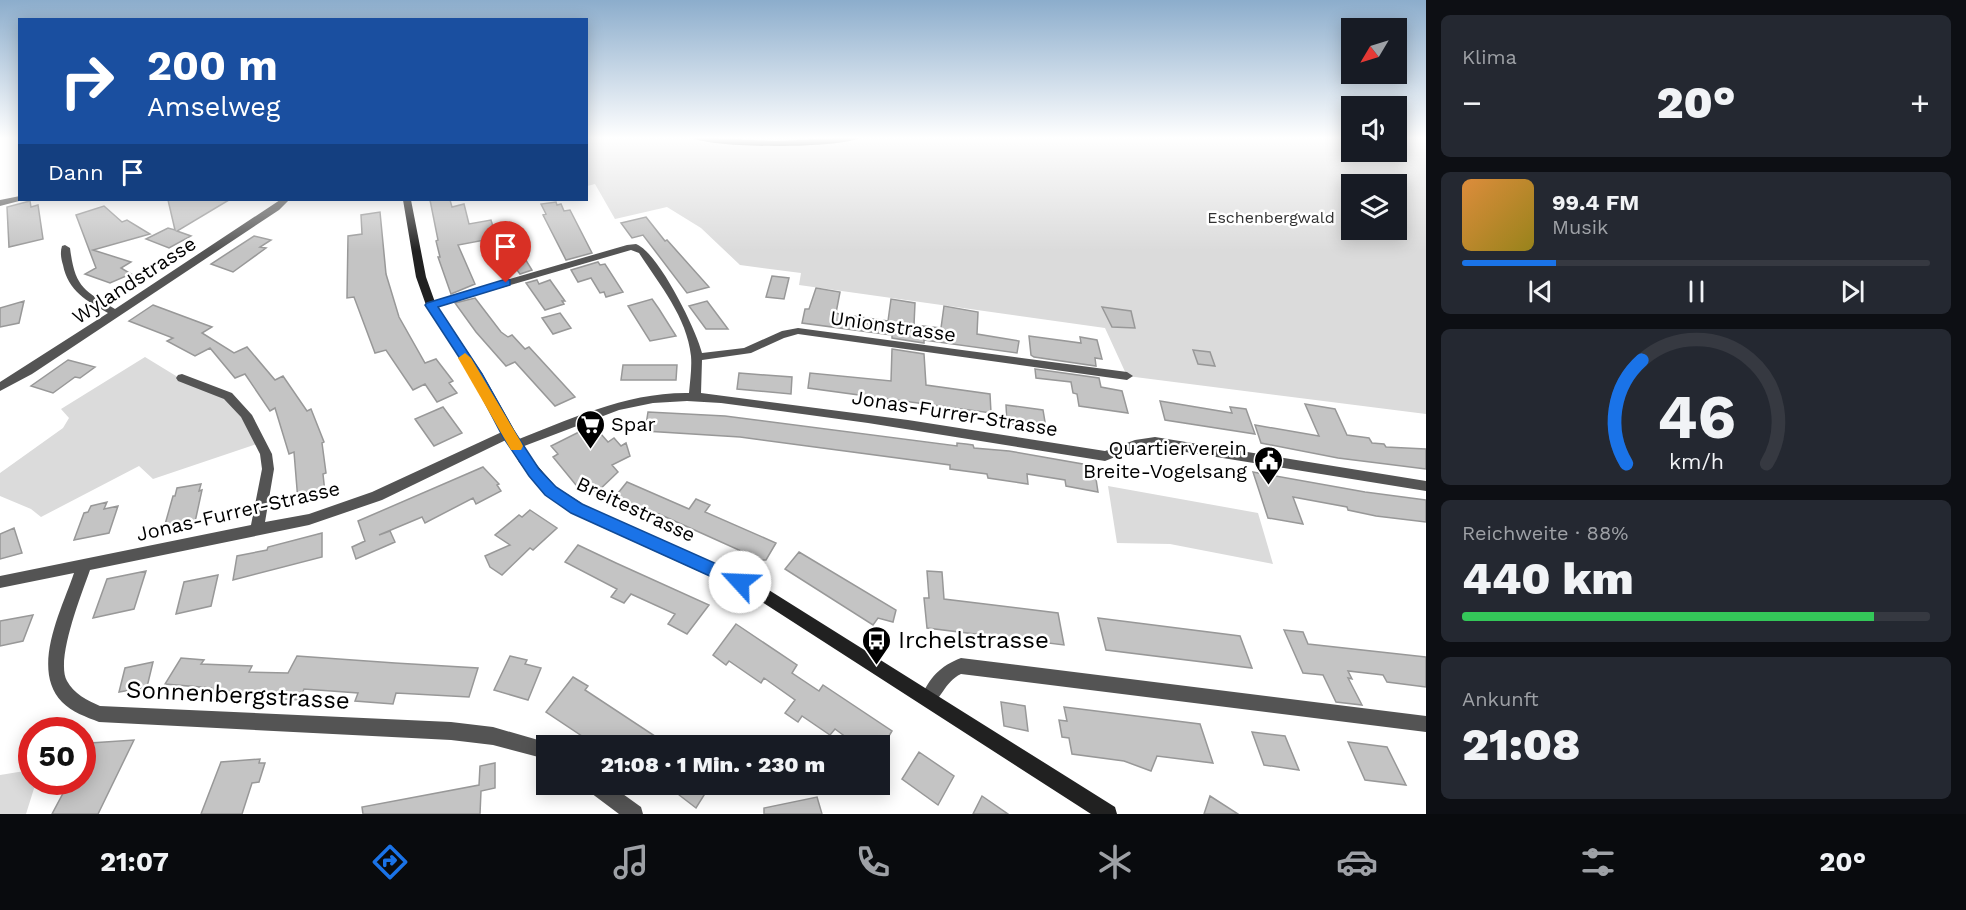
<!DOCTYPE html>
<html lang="de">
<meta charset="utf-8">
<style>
body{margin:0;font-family:"Work Sans",sans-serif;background:#242831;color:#f1f3f6;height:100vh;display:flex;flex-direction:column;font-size:22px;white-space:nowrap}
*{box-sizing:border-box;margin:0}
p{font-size:20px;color:#9ea1a6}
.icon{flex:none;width:33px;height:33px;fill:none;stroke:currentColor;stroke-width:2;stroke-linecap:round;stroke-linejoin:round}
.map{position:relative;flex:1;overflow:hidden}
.panel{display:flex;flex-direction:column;gap:15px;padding:15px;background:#0d0f14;width:540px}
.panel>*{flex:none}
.guide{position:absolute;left:18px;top:18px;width:570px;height:183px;border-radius:0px;box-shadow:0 3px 15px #0003;background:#1a4fa0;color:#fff;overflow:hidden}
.needle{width:39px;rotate:232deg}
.controls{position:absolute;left:1341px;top:18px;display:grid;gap:12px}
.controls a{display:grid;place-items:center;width:66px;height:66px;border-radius:0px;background:#171b24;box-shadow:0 3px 15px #0003;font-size:30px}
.speed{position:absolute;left:18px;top:717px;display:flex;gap:12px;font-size:30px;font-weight:700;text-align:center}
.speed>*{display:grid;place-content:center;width:78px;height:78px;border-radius:50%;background:#171b24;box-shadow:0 3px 15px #0003;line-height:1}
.speed .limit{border:9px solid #d22;background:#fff;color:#111}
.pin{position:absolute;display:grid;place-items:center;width:51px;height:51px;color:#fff;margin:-62px -26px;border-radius:50% 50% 50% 0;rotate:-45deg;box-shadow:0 0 6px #0007}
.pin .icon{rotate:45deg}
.me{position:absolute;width:66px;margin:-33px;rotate:295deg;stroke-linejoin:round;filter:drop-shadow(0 0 4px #0008)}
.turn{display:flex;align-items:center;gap:21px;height:126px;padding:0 30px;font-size:27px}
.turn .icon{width:78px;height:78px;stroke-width:2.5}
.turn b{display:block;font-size:42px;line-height:51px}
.then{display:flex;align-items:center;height:57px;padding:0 30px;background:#0003;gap:12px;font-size:22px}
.big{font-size:45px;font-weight:800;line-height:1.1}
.panel .widget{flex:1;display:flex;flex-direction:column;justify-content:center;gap:9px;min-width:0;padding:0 21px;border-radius:9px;background:#242831}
.panel .dial{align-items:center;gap:0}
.dial svg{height:156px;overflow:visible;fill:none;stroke:#363941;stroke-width:7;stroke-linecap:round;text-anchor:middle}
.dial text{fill:#f1f3f6;stroke:none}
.song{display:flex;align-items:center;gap:18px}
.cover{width:72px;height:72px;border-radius:9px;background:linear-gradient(135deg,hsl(30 70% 55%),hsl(50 70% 35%))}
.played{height:6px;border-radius:3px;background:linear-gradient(90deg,#1a73e8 20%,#363941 20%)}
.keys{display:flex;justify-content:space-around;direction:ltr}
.heat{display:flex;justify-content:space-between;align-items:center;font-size:33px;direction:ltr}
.charge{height:9px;border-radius:4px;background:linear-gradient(90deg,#34c759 88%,#363941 0)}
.trip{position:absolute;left:536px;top:735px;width:354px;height:60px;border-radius:0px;background:#171b24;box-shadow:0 3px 15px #0003;font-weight:800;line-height:60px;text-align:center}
.dock{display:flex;height:96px;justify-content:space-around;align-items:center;background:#090b0e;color:#9ea1a6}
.dock .icon{width:42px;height:42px}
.dock .current{color:#1a73e8}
.dock b{font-size:27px;color:#f1f3f6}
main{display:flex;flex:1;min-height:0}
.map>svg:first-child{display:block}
</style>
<main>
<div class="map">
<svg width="1426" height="814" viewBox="0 0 1426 814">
<rect width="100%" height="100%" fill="#fff"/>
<!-- green -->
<path fill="#dbdbdb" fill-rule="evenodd" d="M587 137H1351L1352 152H1396L1397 137H1426V414L1127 376 1105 328 799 285 801 273 740 265 701 228 667 207 615 219 595 184 587 186ZM1352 184H1396V230H1352Z
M145 357 181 379 228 396 260 443 153 479 139 466 41 517 31 509 0 496V473L63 428 69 418 61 409Z
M1108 486 1258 513 1273 564 1170 544 1117 543Z
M31 770 32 782H36L26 814H0V775Z"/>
<!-- building -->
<path fill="#c4c4c4" stroke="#989898" stroke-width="1.5" d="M168 200H229L177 231 191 236 169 248 146 239 168 228 175 230Z
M430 200H450L452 207 464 204 469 224 491 220 494 230 511 227 516 244 532 270 520 274 517 270 511 271 495 238 458 245 475 284 451 294 438 257H440L436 241 438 240Z
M30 201 31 207 38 205 43 239 9 247 7 207Z
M556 202 557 205 561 204 564 211 570 210 592 253 566 260 543 215 546 214 541 204Z
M104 206 122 222 127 220 150 234 93 250 131 262 121 268 131 274 110 283 85 274 96 268 76 215Z
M380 212 386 274 399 317 425 363 436 359 453 381 449 383 457 393 437 402 425 384 413 390 386 350 375 353 354 297 347 298 348 236 362 234 361 215Z
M646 217 665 241 667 240 709 287 687 293 643 235 632 238 621 223Z
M254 236 271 240 260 247 266 248 233 272 211 264Z
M598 262 600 265 605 264 623 292 606 297 604 292 600 293 591 278 578 282 571 270Z
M772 276 789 278 784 299 766 297Z
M537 280 539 284 550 280 565 301H562L564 304 545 310 526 283Z
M816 288 840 292 836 313 839 314 888 321 891 299 915 303 914 325 941 328 944 306 978 312 977 334 1019 341 1017 353 924 340V343L892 338V335L802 323 805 309H809Z
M475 298 501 332 508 337 512 335 525 349 529 347 575 397 555 406 515 362 506 366 476 332 455 303Z
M652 299 659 309 676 336 650 341 628 306Z
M24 301 19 323 0 327V308Z
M707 301 728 329H706L689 306Z
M153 305 212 327 202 333 234 353 247 347 275 380 283 376 307 411 311 409 324 442 322 443 326 473 323 474 325 493 298 501 294 452 289 454 275 408 270 411 245 374 235 378 210 348 195 356 167 341 173 338 129 321Z
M1102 307 1131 311 1135 328 1112 327Z
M560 313 571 328 553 334 542 318Z
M1029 336 1081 343 1080 337 1097 340 1102 359 1095 358 1096 366 1034 357 1031 355Z
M892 349 924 354 926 385 990 394 991 413 808 388 810 373 891 381Z
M1193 350 1210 352 1215 366 1198 364Z
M68 360 95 367 80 378 75 377 53 393 31 386Z
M623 365H677L676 380H621Z
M1035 369 1099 378 1101 387 1122 391 1128 413 1079 406 1077 394 1073 393 1071 382 1036 378Z
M739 373 792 377 791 394 737 389Z
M1160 401 1232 413 1230 407 1246 409 1255 434 1165 420Z
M1305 404 1335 409 1347 435 1369 438 1372 443 1384 444 1386 447 1426 449V469L1338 458 1261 443 1255 425 1319 436Z
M1006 405 1043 410 1046 428 1007 423Z
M443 407 462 433 434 446 415 419Z
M648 412 725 416 957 446V443L966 444 973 445 974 448 1009 451 1094 466 1098 492 1066 486 1065 480 1027 474 1028 484 988 478 987 474 950 469V465L740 437 645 431Z
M593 425 608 442 614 438 621 446 626 443 630 456 612 465 618 472 597 492 579 483 576 485 553 457 558 454 551 446Z
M483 467 499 484 497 485 501 491 476 504 473 498 425 523 422 517 379 535 390 531 395 542 356 559 352 547 365 541 358 521Z
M1253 472 1365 492 1426 500V522L1376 516 1348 510 1347 507 1293 497 1303 524 1268 518Z
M627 482 689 509 696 499 710 505 705 512 776 543 766 560H761L659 514 657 517 614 498Z
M201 484 199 491 202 490 195 522 164 528 173 496H175L177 488Z
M107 502 104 509 118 506 109 533 74 540 84 513 88 512 91 506Z
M530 510 557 528 533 550 530 548 502 575 490 567 485 556 510 545 495 535 519 515 522 517Z
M14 528 22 553 0 559V534Z
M322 533V557L233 580 237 556 267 550 268 547Z
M578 545 616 563 709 605 687 634 668 624 675 614 631 594 624 603 611 597 617 589 565 562Z
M799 552 896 610 893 622 878 618 873 625 785 569Z
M146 571 134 609 93 618 107 579Z
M927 571 942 572 944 599 1058 613 1064 645 927 628 924 598H929Z
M218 575 211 606 176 614 184 582Z
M33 615 23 641 0 646V621Z
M1098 618 1240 636 1252 668 1106 650Z
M736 624 797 665 792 673 819 691 823 685 892 731 883 746H858L835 729 830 735 802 716 798 722 785 713 795 700 764 678 761 683 729 661 726 665 713 655Z
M1284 630 1303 632 1308 644 1426 657V687L1387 682 1383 675 1348 671 1352 679 1348 678 1362 705 1336 702 1323 675 1303 673Z
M297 656 395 663 478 668 469 697 396 693 393 704 355 701 358 693 304 689 299 700 271 698 273 695 208 693 211 688 165 684 181 658 204 660 201 664 252 666 249 672 288 673Z
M510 656 527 660 525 664 541 668 528 700 494 690Z
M153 662 147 687 119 692 125 668Z
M573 677 588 686 585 690 670 746H597L546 712Z
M1001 702 1025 706 1028 731 1004 726Z
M1064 707 1200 724 1213 763 1157 756 1151 771 1124 761 1072 754 1069 738 1062 737 1059 720 1067 721Z
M1252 732 1285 736 1299 770 1264 765Z
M134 740 98 814H52L69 782H82V757L90 743Z
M1348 742 1387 747 1406 785 1365 780Z
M919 752 954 776 938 805 902 779Z
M260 759 259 763H265L259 782 252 783 242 814H201L221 762Z
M495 763V788L481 791 480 814H363L362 807 479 785 480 766Z
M665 784H711L696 808Z
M982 796 1008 814H973Z
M1210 796 1238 814H1204Z
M817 797 822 814H764V808Z"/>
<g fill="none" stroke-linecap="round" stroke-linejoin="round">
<!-- minor -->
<path fill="#545454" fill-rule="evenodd" d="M690 137 776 141 862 137C842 149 710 149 690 137Z
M20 196V200H23L0 206V200Z
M280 200H289L279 210 32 374 0 391V382L108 313C87 301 68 291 63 265 61 259 60 252 62 246L65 245 70 248C75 287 83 290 115 309Z
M636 244C658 252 696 329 702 353L744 348 782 331 798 328 1127 372 1133 376 1127 380 798 334 784 338 751 353 702 360 701 393 908 420 1105 451 1135 440 1155 437 1426 481V491L1155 447 1138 448 1105 461 868 423 721 403 687 401 653 403 619 410 519 448H511L509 445 511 442C569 420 626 392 689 393 690 381 692 368 691 356 687 317 659 284 639 253L631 250 435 307 431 308 426 305 427 303 627 245Z
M182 374 232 393 252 415 272 454 274 469 265 522 309 514 372 492 504 431H512L514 434 512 437 382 500 309 525 90 570C82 593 55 660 67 681 74 694 87 700 100 706L451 722 493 727 552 744 553 746H546V759L493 745 451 740 99 722C86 717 72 712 62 702 30 669 62 609 74 573L0 588V576L251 525 262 469 260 454 241 417 224 399 178 381 176 378 178 375Z
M961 658 1426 716V732L961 674C944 682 941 701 929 706L923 704 921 698C929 678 940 666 961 658Z
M584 784H609L641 807 643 814H619L587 790Z"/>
<!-- secondary -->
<path fill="#212121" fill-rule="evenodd" d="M403 200H411L426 277 436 305 482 373 529 456 556 487 594 511 761 585 1115 807 1117 814H1091L751 595 584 519 546 495 519 462 471 374 426 305 416 277Z"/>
</g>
<!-- sky -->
<linearGradient id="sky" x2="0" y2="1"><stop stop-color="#8cadcc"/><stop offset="0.55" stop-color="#fff"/><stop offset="1" stop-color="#fff" stop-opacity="0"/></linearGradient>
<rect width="1426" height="251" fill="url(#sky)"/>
<!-- route -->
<path fill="#1a73e8" stroke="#114b97" stroke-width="1.5" d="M506 279 510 280V285L438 307 482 374 514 431 539 469 556 487 582 504 746 577 748 582 746 587 740 589 734 587 571 513 545 495 529 476 503 437 470 374 425 305 427 303Z"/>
<!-- slow -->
<path fill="#f59e0b" d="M465 353 471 358 521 442 523 446 521 450H511L458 358Z"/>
<!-- icons -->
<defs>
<symbol id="supermarket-pin" viewBox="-11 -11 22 30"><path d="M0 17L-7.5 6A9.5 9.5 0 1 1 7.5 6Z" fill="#000" stroke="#fff"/><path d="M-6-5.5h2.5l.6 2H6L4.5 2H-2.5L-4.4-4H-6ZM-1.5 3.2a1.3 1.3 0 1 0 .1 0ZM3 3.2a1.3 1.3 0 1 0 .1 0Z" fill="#fff"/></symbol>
<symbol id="civic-pin" viewBox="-11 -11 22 30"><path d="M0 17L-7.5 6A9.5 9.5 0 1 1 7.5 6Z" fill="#000" stroke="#fff"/><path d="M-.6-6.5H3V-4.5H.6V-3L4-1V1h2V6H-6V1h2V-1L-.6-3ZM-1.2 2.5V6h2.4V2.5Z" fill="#fff"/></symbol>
<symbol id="bus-pin" viewBox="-11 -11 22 30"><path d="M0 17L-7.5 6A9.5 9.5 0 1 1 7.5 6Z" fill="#000" stroke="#fff"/><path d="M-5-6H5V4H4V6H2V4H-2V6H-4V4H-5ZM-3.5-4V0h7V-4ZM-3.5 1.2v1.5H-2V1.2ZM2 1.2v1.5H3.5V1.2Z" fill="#fff"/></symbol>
</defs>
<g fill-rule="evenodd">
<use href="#supermarket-pin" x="574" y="408" width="33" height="45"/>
<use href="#civic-pin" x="1252" y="444" width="33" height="45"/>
<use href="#bus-pin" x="860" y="624" width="33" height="45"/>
</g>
<g text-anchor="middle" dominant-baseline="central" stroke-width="5" stroke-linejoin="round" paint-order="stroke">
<!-- far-park labels -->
<g font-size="16" fill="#323232" stroke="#fff">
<text x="1271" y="217">Eschenbergwald</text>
</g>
<!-- street labels -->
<g font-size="20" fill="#000" stroke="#fff">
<text transform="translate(134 280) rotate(-33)">Wylandstrasse</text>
<text transform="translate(893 326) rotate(8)">Unionstrasse</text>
<text transform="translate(955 413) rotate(9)">Jonas-Furrer-Strasse</text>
<text transform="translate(636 509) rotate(25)">Breitestrasse</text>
<text transform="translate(238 511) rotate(-13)">Jonas-Furrer-Strasse</text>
</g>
<!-- poi labels -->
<g font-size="20" fill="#000" stroke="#fff" text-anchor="start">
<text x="611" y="424">Spar</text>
<text x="1247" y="448" text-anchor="end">Quartierverein<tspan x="1247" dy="23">Breite-Vogelsang</tspan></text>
</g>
<!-- near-poi labels -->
<g font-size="24" fill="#000" stroke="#fff" text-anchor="start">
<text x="898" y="640">Irchelstrasse</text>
</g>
<!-- near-street labels -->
<g font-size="24" fill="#000" stroke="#fff">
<text transform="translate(238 695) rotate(3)">Sonnenbergstrasse</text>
</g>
</g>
</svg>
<div class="controls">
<a><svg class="needle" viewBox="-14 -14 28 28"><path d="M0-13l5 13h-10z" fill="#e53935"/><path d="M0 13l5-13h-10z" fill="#9ea1a6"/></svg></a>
<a><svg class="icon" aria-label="sound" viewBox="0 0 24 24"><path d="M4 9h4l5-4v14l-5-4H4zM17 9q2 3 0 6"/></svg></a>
<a><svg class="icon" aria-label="layers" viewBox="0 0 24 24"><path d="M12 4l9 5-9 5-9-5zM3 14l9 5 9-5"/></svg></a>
</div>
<div class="speed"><div class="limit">50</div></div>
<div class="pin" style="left:506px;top:283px;background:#d93025"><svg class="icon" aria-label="arrive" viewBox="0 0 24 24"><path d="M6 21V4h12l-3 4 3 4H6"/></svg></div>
<svg class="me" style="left:740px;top:582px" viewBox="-20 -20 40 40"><circle r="19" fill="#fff"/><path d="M0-13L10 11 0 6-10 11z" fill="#1a73e8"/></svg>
<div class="trip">21:08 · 1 Min. · 230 m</div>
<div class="guide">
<div class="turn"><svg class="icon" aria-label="right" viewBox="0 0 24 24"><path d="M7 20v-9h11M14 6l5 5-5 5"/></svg><div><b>200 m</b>Amselweg</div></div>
<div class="then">Dann<svg class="icon" aria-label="arrive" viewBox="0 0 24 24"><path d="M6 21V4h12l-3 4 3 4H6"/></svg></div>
</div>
</div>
<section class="panel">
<div class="widget"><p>Klima</p>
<div class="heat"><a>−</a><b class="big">20°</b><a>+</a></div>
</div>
<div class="widget">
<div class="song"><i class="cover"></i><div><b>99.4 FM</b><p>Musik</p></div></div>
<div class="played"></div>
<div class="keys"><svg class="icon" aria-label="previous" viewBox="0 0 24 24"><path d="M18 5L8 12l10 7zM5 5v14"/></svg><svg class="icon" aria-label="pause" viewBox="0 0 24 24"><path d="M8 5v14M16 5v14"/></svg><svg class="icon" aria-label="next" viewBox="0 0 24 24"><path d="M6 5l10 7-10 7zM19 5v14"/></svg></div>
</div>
<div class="widget dial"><svg viewBox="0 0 100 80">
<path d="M14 69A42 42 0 1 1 86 69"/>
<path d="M14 69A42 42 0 0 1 22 16" stroke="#1a73e8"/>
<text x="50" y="56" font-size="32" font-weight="700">46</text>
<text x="50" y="72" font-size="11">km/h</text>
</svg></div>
<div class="widget"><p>Reichweite · 88%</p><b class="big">440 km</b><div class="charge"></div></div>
<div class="widget"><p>Ankunft</p><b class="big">21:08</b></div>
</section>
</main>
<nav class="dock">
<b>21:07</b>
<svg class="icon current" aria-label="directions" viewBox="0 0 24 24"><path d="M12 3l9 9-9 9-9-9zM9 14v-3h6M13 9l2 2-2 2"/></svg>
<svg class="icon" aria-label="music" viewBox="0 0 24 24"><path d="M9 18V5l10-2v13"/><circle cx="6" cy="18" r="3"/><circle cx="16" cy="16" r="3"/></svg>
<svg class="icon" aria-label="phone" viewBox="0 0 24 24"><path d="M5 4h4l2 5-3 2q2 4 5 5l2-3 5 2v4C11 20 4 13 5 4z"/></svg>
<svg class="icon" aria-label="climate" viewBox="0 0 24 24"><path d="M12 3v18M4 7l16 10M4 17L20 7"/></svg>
<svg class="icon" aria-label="car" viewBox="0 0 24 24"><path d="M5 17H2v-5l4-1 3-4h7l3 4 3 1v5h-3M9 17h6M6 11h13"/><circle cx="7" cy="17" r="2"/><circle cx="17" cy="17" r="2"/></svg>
<svg class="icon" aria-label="filters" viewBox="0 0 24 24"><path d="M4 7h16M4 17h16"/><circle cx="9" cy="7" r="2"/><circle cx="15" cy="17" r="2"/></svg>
<b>20°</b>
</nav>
